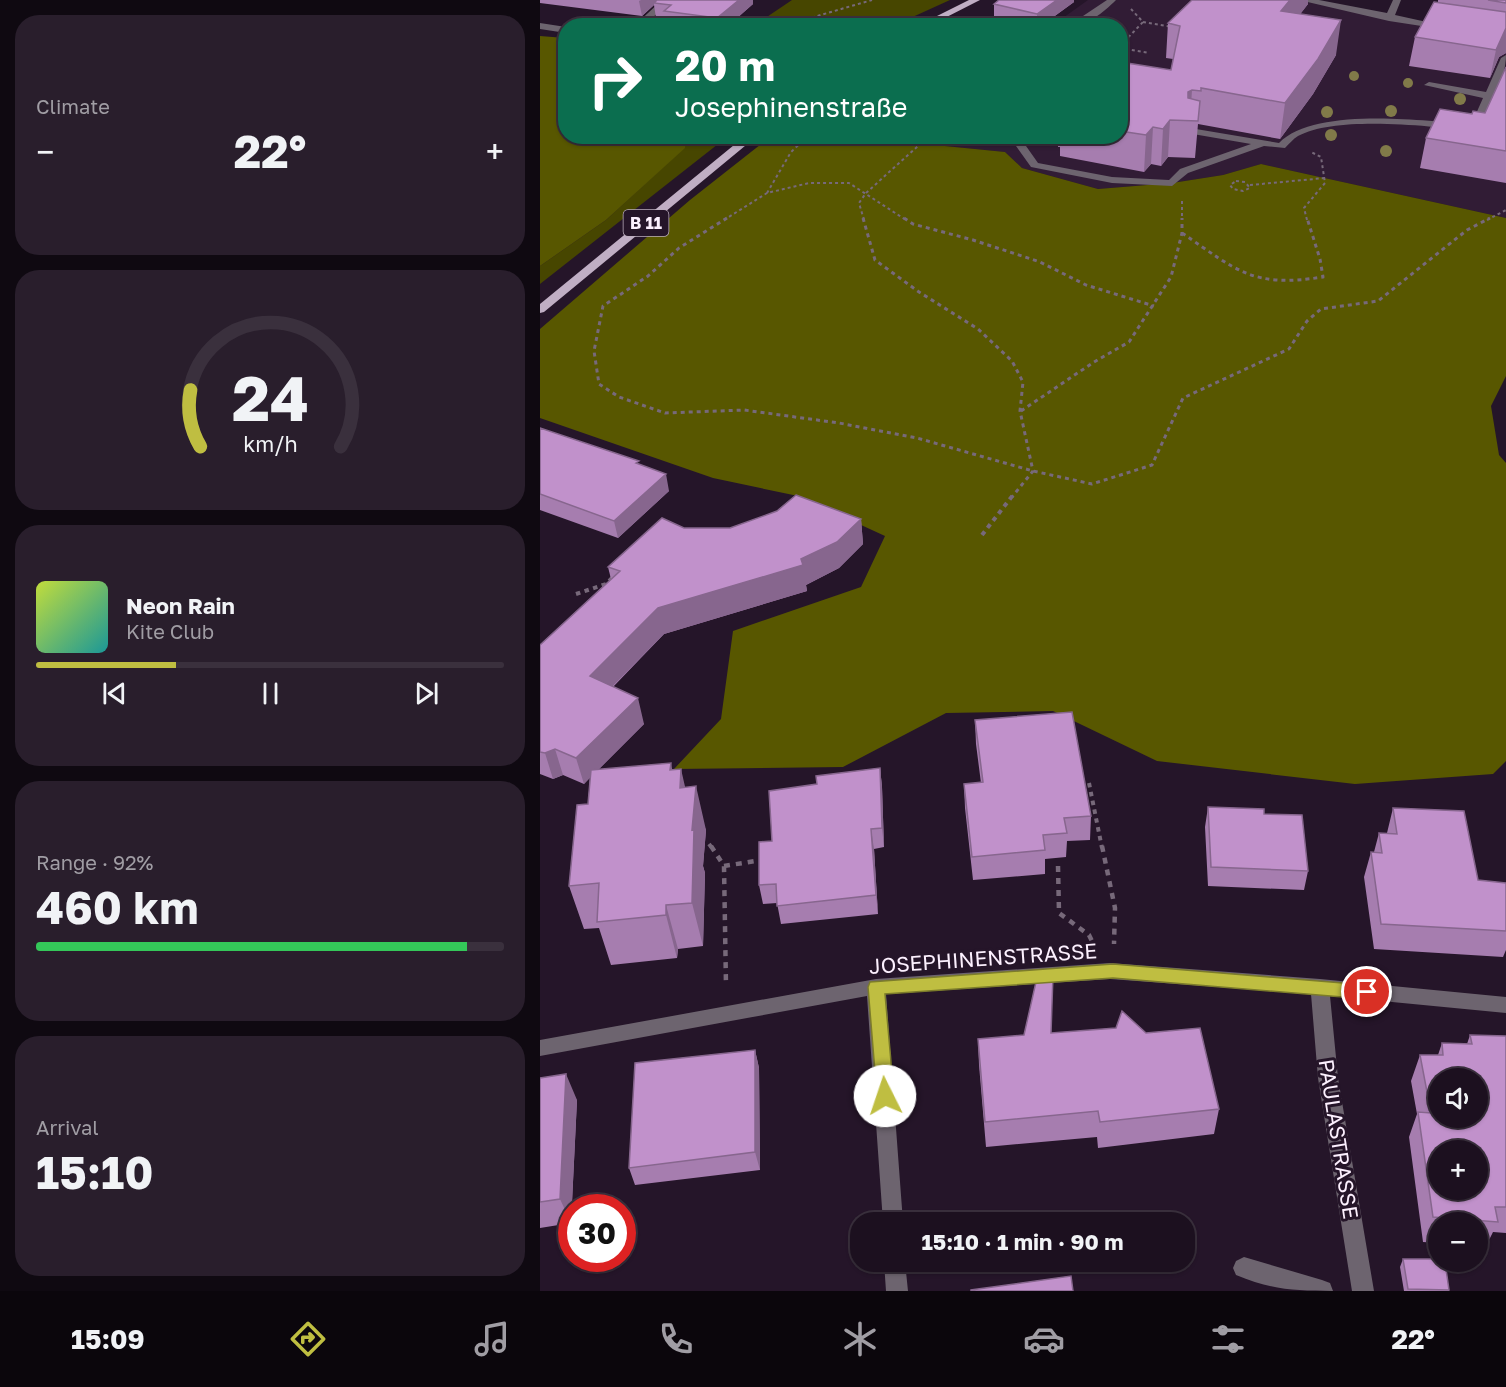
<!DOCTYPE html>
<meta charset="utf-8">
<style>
body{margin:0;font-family:"Golos Text",sans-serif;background:#291e2c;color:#f1f3f6;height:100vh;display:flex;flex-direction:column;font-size:22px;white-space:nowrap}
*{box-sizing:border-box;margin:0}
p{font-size:20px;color:#a09da4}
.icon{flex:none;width:33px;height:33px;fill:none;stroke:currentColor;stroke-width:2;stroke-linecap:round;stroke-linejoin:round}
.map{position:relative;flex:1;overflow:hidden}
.details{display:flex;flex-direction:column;gap:15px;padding:15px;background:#0f0911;width:540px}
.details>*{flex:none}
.banner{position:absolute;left:18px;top:18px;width:570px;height:126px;border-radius:24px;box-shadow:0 2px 4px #0004,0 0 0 2px #3a303d;background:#0b6e4f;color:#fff;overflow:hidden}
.controls{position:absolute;left:888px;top:1068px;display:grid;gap:12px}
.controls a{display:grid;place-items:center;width:60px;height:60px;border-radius:50%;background:#1c101f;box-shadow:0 2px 4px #0004,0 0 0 2px #3a303d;font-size:30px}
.speed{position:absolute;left:18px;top:1194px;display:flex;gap:12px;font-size:30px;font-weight:700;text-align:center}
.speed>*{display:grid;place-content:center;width:78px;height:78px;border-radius:50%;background:#1c101f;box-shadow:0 2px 4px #0004,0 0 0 2px #3a303d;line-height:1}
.speed .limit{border:9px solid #d22;background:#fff;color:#111}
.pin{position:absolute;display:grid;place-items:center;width:51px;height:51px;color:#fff;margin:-26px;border:3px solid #fff;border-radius:50%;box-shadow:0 2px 6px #0007}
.me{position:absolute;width:66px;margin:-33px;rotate:356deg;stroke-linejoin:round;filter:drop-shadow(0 0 4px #0008)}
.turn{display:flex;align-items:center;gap:21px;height:126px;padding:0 18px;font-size:27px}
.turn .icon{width:78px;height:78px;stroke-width:2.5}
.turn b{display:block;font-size:42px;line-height:51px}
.big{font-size:45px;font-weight:700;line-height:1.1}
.details .card{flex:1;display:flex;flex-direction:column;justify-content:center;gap:9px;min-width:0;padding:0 21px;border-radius:24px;background:#291e2c}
.details .dial{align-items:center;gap:0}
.dial svg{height:156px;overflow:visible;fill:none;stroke:#3a303d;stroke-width:7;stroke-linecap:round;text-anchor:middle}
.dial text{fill:#f1f3f6;stroke:none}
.song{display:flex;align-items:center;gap:18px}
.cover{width:72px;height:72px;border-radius:9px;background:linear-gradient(135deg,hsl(70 70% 55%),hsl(180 70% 35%))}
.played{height:6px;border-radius:3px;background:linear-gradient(90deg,#bfbe41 30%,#3a303d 30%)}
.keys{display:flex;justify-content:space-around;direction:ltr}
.heat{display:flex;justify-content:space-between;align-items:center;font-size:33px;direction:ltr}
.charge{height:9px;border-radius:4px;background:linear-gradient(90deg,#34c759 92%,#3a303d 0)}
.trip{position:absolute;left:310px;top:1212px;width:345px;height:60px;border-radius:24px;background:#1c101f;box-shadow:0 2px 4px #0004,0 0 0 2px #3a303d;font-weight:700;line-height:60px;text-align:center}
.dock{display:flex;height:96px;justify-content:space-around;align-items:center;background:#0b060c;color:#a09da4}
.dock .icon{width:42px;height:42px}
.dock .active{color:#bfbe41}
.dock b{font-size:27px;color:#f1f3f6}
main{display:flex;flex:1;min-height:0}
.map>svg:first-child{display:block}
</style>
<main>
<section class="details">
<div class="card"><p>Climate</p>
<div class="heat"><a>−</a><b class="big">22°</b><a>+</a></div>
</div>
<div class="card dial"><svg viewBox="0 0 100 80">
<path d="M14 69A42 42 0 1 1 86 69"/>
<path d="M14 69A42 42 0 0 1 9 40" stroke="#bfbe41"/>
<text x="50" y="56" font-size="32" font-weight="700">24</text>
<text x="50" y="72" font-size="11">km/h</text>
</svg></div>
<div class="card">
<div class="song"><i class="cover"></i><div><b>Neon Rain</b><p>Kite Club</p></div></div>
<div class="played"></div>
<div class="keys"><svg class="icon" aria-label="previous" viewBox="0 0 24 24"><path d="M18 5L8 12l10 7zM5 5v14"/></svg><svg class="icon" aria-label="pause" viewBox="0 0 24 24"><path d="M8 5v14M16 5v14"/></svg><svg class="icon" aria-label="next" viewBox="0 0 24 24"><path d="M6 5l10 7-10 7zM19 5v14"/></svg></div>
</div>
<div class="card"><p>Range · 92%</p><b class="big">460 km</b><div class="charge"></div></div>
<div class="card"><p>Arrival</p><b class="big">15:10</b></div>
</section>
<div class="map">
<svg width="966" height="1291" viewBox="0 0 966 1291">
<rect width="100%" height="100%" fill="#251529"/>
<!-- built -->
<path fill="#311c35" d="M548 0H763L966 37V58L949 98 966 101V218L721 164 683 175 632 183 558 189 482 168 465 152 384 144 391 136H580V26L513 25Z"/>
<!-- green -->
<path fill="#474600" d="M252 0H410L355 25H215Z
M146 137H187L0 284V266L66 220 144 148Z"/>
<!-- forest -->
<path fill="#585700" d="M0 36 25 38 26 136 146 137 145 148 66 220 0 266Z
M230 137H391L385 144 465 152 482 168 558 189 632 183 683 175 721 164 966 218V376L951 406 959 455 966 463V761L953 774 815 784 617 761 513 711 406 713 303 767 134 769 181 719 193 631 321 587 345 536 258 496 173 478 0 418V329L150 200Z"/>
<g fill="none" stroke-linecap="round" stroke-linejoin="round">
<!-- path-far3 -->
<path stroke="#77697a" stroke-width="2" stroke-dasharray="3 3" stroke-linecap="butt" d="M446 20 474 26
M603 22 632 27
M243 26 332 0
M580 46 603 22 591 9
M580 48 609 53
M696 181 705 182 710 188 703 191 693 189 690 185Z
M710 185 785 178
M227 193 251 152 268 136
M642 201V220
M184 220 227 193 269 183H309L366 220
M324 220 319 203 326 193 389 136
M767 220 764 208 785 183 781 157 771 152
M947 220 966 210"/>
<!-- path-far2 -->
<path stroke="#77697a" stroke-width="3" stroke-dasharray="4 4" stroke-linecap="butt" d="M187 218 139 248 108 276 63 306 54 351 59 384 79 397 125 413 204 410 299 423 377 438 493 471 552 484 612 465 643 398 749 349 767 321 781 309 838 301 927 230 950 218
M323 218 335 260 379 292 438 329 472 361 483 382 480 411 493 471 472 497
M364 218 373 224 433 240 500 262 546 285 614 306
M642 233C698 271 712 288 783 277L780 259 767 218
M481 411 554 362 589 342 631 277 642 233V218"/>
<!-- path-far1 -->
<path stroke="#77697a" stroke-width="4" stroke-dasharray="4.5 4.5" stroke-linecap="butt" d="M442 535 473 495
M36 594 66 584 73 577
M549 783 562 848
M169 844 172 848"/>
<!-- path -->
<path stroke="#77697a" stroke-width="4.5" stroke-dasharray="6 6" stroke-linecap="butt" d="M171 846 184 866 186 986
M562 846 575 908 574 944
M184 866 222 860
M518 866 519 913 549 935 554 945"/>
<!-- service -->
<path fill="#6d646f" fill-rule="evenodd" d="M567 0H576C563 13 547 26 528 26Z
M759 0H779L847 13 853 0H861L855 15 905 26 901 29 849 21Z
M966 55C966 81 949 105 939 128L934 131C891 126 796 115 758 136 753 139 749 144 745 148L724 146 648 173 632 186 572 183 491 167 476 146 483 136H494L486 146 498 163 572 177 629 180 640 169 711 144 647 133V129L650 128 739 143C774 107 883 120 931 125L943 98 884 85 889 82 946 92 961 58Z
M704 1257 782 1280 790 1283 793 1291C755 1291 732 1290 696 1275L693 1268 696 1261Z"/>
<!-- minor -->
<path fill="#6d646f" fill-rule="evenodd" d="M122 0H131L104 26H94Z
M0 23 26 27V33L0 29Z
M570 963 780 979 966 997V1013L790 996 798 1078 834 1291H812L778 1078 771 994 570 979 346 994 363 1222H343L327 996 0 1056V1040L336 979Z
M344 1262H365L368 1291H346Z"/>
<!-- primary -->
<path fill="#c0aec4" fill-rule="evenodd" d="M429 0H440L389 26H377Z
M205 136H217L4 312 0 313V304Z"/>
</g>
<!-- trees -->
<g fill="#817a49">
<circle cx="814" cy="76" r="5"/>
<circle cx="868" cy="83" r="5"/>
<circle cx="920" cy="99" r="6"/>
<circle cx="851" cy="111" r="6"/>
<circle cx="787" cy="112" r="6"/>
<circle cx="791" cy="135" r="6"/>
<circle cx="846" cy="151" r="6"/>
</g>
<!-- wall -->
<path fill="#a67daf" d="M0 0H213V4L188 26H127L125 19 116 18 114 5 102 16 0 3Z
M459 0H534V2L501 26H487L454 18V4Z
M652 0H768V4L760 14 796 55 773 94 740 139 658 124 655 158 628 157 621 166 611 164 604 172 520 156V147H518V136H580V62L631 70 633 59 626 58 628 23Z
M898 0H966V53L959 57 950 78 869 66 875 37 898 2Z
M966 67V183L880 168 886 138 932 114 945 113Z
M0 428 100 465 129 491 78 538 0 510Z
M321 519 323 544 299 568 266 585 267 591 124 634 73 687 104 724 58 770 131 763 132 770 145 787 166 830 163 866 165 873 163 946 138 949 137 958 71 965 59 928 44 929 29 886 48 804 50 777 44 784 23 775 13 779 0 774V645L71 579 68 567 144 528H190Z
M435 720 551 816 550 840 527 841 526 857 505 859V874L433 880 425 808 424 784 441 783 436 744Z
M340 768 342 787 344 847 334 849 338 914 241 924 237 903 223 904 219 885 232 841 277 784Z
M668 807 724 814 768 871 764 890 668 886 665 827Z
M853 808 938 880 966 883V950L963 957 834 949 824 877 831 852H834L839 833H847Z
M511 1033 679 1109 674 1134 558 1148 557 1137 446 1147 439 1065 438 1039Z
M930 1035 966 1036V1233L953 1232 946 1246 938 1245V1222H898V1243L883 1242 869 1137 877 1114 871 1081 880 1055H898L902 1043 927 1044Z
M215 1050 219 1068 220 1170 95 1185 89 1168Z
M0 1078 37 1100 31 1223 0 1228Z
M863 1259 909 1290V1291H864L860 1267Z"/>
<!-- shaded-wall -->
<path fill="#87668e" d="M101 0H119L114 3V5L102 16 99 1Z
M199 0H213V4L188 26H178L177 18Z
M517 0H534V2L501 26H497V14Z
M750 0H768V4L737 45 741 11Z
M801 20 796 55 773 94 740 139 745 103Z
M966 28V53L959 57 950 78 956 50Z
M652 90 650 121 648 92Z
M630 120 628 157 621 166 623 129Z
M613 127 611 164 604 172 606 135Z
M126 474 129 491 78 538 74 521Z
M321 519 323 544 299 568 266 585 267 591 124 634 57 702 50 676 118 608 261 559Z
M98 698 104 724 44 784 36 758Z
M15 749 23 775 13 779 5 753Z
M340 768 342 787 344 847 342 828Z
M141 769 151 813 140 788Z
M156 786 166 830 163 866 165 873 163 946 152 903V830Z
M331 829 334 849 338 914 336 895Z
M126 905 138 949 137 958 126 915Z
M215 1050 219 1068 220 1170 215 1152Z
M26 1074 37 1100 31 1223 20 1199Z"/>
<!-- building -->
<path fill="#c191cb" stroke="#87668e" stroke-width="1.5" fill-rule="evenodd" d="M117 0H199L177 18 124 11 131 5 114 3Z
M459 0H517L497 14 454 4Z
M652 0H750L741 11 801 20 778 59 745 103 661 88V91L652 90 648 92V98L660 101 658 121 630 120 623 129 613 127 606 135 580 131V62L631 70 640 26 628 23Z
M948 0H966V3Z
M894 2 966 12V28L956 50 875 37Z
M966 67V151L886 138 900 109 932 114 933 111 945 113Z
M0 428 99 461 96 463 126 474 74 521 0 494Z
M256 495 321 519 297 542 261 559 263 565 118 608 50 676 98 698 36 758 15 749 5 753 0 752V645L80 571 68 567 122 518 144 528H190L237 511Z
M532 712 551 816 524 818 527 833 503 835 505 850 432 857 424 784 443 782 435 720Z
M131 763 130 770 141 769 140 788 156 786 152 830 154 829 152 903 126 905V915L57 922 59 883 29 886 37 805 48 804 51 770Z
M340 768 342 828 331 829 336 895 237 906 236 884 219 885V842L232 841 229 791 277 784 276 776Z
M668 807 724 809V814L762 815 768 871 671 867Z
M853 808 924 811 938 880 966 883V931L841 924 831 852 842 853 839 833 857 834Z
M498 973 513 975 511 1033 576 1028 582 1011 606 1033 660 1028 679 1109 560 1122 558 1111 445 1122 438 1039 484 1035Z
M930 1035 966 1036V1207H955L958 1222 893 1217 878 1112 891 1113 880 1055H903L902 1043 932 1044ZM898 1078H938V1118H898ZM898 1150H938V1190H898Z
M215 1050V1152L89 1168 95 1063Z
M26 1074 20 1199 0 1202V1078Z
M863 1259H898V1262H905L909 1290 868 1289Z
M531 1276 533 1291H431V1290Z"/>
<!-- route -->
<path fill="#bfbe41" stroke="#7c7c2a" stroke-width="1.5" d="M573 964 827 985 833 987 835 992 833 997 827 999 573 978 345 994 354 1096 352 1102 345 1104 339 1102 337 1096 328 987 330 982Z"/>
<g text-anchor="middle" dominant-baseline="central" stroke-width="6" stroke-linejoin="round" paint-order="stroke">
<!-- shield labels -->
<rect fill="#251529" stroke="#bcaebe" stroke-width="1.5" x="83.5" y="210" width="45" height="26" rx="4.5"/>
<g font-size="16" font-weight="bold" fill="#fcf0fe">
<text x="106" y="223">B 11</text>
</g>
<!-- near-street labels -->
<g font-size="21" fill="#fcf0fe" stroke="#251529">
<text transform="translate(443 958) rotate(-4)">JOSEPHINENSTRASSE</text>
<text transform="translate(799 1139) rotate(81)">PAULASTRASSE</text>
</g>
</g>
</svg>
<div class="controls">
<a><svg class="icon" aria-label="sound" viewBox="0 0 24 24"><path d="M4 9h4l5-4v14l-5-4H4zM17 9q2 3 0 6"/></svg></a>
<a>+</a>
<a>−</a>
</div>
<div class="speed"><div class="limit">30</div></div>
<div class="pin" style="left:827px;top:992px;background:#d93025"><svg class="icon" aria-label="arrive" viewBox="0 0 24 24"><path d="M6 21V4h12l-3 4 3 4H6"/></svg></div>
<svg class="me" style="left:345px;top:1096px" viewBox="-20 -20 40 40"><circle r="19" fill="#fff"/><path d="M0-13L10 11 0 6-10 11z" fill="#bfbe41"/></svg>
<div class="trip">15:10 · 1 min · 90 m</div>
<div class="banner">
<div class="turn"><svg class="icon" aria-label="right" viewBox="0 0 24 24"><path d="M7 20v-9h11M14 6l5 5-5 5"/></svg><div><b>20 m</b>Josephinenstraße</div></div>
</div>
</div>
</main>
<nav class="dock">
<b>15:09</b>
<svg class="icon active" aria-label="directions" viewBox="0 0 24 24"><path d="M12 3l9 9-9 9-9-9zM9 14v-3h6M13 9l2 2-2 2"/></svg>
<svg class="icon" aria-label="music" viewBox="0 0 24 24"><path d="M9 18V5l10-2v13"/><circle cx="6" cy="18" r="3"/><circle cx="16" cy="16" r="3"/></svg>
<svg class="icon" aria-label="phone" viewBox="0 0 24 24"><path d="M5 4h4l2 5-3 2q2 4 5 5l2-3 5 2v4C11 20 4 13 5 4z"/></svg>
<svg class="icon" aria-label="climate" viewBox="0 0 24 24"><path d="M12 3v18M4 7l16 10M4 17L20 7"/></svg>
<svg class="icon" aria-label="car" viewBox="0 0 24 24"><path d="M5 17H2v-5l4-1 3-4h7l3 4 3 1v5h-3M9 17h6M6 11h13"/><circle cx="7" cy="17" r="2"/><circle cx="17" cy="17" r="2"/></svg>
<svg class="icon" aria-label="filters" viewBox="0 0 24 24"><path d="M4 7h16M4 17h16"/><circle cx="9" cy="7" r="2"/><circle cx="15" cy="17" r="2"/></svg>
<b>22°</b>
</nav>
